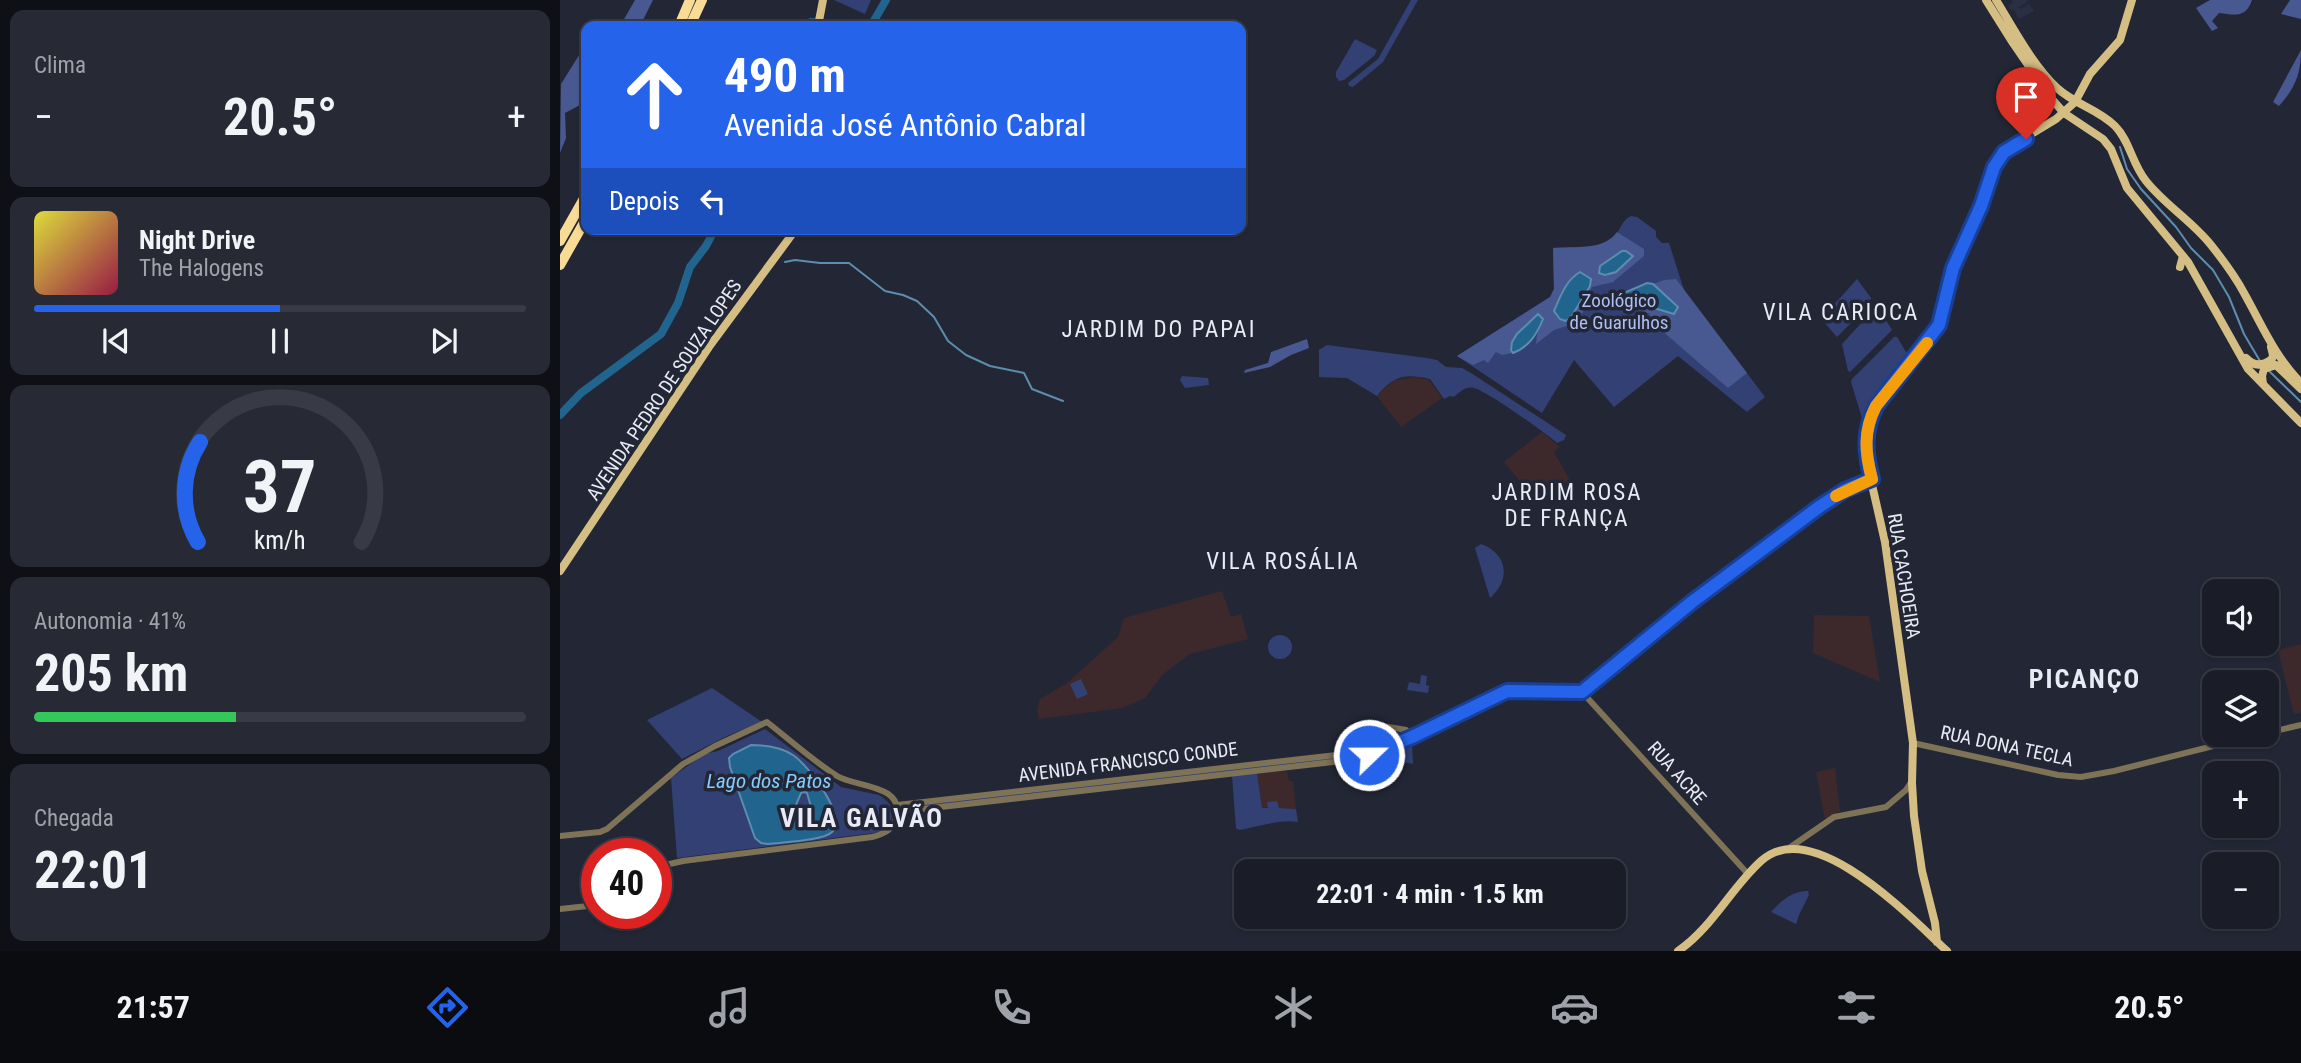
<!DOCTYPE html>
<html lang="pt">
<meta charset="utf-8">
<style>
body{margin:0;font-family:"Roboto Condensed",sans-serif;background:#272a34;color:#f1f3f6;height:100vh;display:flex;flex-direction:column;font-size:26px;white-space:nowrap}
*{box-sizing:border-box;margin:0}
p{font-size:23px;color:#9fa2a8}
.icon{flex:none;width:38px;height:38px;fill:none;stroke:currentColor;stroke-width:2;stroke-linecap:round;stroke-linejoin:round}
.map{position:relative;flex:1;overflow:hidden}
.side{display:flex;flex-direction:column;gap:10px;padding:10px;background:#0e1016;width:560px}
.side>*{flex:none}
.hud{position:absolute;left:21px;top:21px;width:665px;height:214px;border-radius:14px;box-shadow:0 2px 5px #0004,0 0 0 2px #383b45;background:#2563eb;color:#fff;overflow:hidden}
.tools{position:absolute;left:1642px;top:579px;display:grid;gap:14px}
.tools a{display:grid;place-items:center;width:77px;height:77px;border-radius:14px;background:#1a1d28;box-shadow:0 2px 5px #0004,0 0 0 2px #383b45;font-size:35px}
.speed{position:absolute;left:21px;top:838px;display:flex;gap:14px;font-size:35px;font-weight:700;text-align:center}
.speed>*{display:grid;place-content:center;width:91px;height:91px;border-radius:50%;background:#1a1d28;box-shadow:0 2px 5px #0004,0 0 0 2px #383b45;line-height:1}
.speed .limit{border:10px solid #d22;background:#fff;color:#111}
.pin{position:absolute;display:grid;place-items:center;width:60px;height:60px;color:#fff;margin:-72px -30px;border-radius:50% 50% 50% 0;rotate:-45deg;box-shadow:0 0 7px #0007}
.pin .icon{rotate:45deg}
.me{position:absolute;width:77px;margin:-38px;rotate:68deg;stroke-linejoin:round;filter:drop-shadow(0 0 5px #0008)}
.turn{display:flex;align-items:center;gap:24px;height:147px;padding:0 28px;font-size:32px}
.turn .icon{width:91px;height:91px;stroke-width:2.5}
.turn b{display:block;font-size:49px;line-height:60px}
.then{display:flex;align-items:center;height:66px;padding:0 28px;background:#0003;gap:14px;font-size:26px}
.big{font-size:52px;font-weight:700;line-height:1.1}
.side .tile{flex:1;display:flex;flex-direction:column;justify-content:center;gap:10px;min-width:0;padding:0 24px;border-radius:14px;background:#272a34}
.side .dial{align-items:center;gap:0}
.dial svg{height:182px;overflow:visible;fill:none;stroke:#383b45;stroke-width:7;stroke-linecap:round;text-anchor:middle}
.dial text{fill:#f1f3f6;stroke:none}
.song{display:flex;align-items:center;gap:21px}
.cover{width:84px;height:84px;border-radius:10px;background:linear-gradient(135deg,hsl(60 70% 55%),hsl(340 70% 35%))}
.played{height:7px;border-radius:4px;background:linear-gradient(90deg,#2563eb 50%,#383b45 50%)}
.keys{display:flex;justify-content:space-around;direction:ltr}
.heat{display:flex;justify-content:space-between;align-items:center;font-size:38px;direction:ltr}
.charge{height:10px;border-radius:5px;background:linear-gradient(90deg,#34c759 41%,#383b45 0)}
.trip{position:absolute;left:674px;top:859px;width:392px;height:70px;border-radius:14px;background:#1a1d28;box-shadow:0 2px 5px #0004,0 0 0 2px #383b45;font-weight:700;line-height:70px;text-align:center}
.tab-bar{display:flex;height:112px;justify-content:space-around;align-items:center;background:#0a0c10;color:#9fa2a8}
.tab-bar .icon{width:49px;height:49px}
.tab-bar .on{color:#2563eb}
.tab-bar b{font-size:32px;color:#f1f3f6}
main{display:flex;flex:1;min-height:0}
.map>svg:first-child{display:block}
</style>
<main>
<section class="side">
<div class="tile"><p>Clima</p>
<div class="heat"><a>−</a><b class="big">20.5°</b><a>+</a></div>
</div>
<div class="tile">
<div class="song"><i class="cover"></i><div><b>Night Drive</b><p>The Halogens</p></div></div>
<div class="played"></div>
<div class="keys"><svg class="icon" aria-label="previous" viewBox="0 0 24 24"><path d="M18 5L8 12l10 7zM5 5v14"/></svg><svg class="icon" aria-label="pause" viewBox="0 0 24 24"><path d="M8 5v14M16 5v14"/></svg><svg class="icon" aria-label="next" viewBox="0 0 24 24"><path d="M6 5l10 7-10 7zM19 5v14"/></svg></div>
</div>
<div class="tile dial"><svg viewBox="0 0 100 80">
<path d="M14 69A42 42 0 1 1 86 69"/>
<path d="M14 69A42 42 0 0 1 15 25" stroke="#2563eb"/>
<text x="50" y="56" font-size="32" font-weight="700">37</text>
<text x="50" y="72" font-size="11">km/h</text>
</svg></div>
<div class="tile"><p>Autonomia · 41%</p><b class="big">205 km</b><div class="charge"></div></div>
<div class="tile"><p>Chegada</p><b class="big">22:01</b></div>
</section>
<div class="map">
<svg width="1741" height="951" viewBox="0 0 1741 951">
<rect width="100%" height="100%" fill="#232735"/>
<!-- built -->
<path fill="#2a3044" d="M1452 0H1467V2L1459 7 1461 9 1469 4 1474 11 1459 19 1454 10 1452 11 1448 6 1453 2Z"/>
<!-- education -->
<path fill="#3d292c" d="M857 377 869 380 882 398 841 427 817 396 834 380Z
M982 432 1000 447 994 452 1010 480 975 500 944 462Z
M662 591 671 617 681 614 688 639 630 654 603 674 585 698 562 708 479 719 477 709 480 699 506 684 558 637 564 618Z
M1254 615 1309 616 1320 682 1253 653Z
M1741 644V712L1734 714 1718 650Z
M1275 768 1280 811 1265 820 1256 772Z
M723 771 727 772 729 781H733L736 809 719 808 718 806 702 808 697 773Z"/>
<!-- green -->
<path fill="#324074" d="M274 0H311L305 14Z
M851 0H858L823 62 793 87 789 86 788 83 818 59Z
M795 39 817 50 814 56 784 80 779 81 776 77V72Z
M1071 216 1077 217 1096 231V237L1102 243H1109L1124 290 1205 397 1187 412 1118 356 1054 407 1014 360 982 413 897 356 990 297 994 289 993 248C1008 247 1044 249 1054 238 1060 230 1062 220 1071 216Z
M1297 279 1311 298V303L1277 337 1263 321V317Z
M1317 306 1332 330 1290 372 1288 371 1282 344Z
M1334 337H1337L1349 357 1311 402 1302 418 1291 382 1292 379Z
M767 345 867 358 877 360 886 367 902 368 911 373 1006 435 1004 440 997 443C986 433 925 390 914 388 906 386 900 392 894 397L890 396 884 399 870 379C845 373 833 376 817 396L787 378 759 377V350Z
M622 376 648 378 649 385 625 388 620 380Z
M921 544C948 554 951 580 930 598L915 548Z
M708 647a12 12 0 1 1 24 0a12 12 0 1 1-24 0Z
M861 675 867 676 866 685 869 686 868 693 847 690 849 682 860 684Z
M521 679 528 694 517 699 510 684Z
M152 688 202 722 167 736 122 759 87 720Z
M813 727 847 735 852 744 853 764 811 756 808 751Z
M205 729 281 787 319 795C338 807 336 818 321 832L117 858 111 778 144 754 158 751Z
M797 754V758L344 810V806Z
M697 773 702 808H708L707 802 717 801 719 808 736 809 738 822C718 819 699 827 679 830L676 828 672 776Z
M1248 891 1249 895 1239 915 1236 924 1211 912C1222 900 1232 891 1248 891Z"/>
<!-- forest -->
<path fill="#485891" d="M75 0H93L83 20 72 26 63 21Z
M1650 0H1692C1686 18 1675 15 1659 13L1652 21 1658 28 1652 31 1636 8Z
M1730 0H1741V19L1721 14Z
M26 44V98L20 105 5 113 6 138 0 153 1 84Z
M1741 50C1741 74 1735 88 1719 106L1713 102Z
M1057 232 1084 249V256L1053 282 1032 287 1023 312 1013 324 994 330 976 344 977 335 983 319 951 350 953 353 942 355 936 352 928 363 924 360 913 365 897 356 990 297 994 289 993 248C1014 246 1044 251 1057 232Z
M1116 279 1187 373 1168 388 1093 323 1089 313H1084L1060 300 1064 299 1114 314 1093 284 1104 280Z
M747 339 749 348 731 355 710 367 684 373 685 370 708 363 711 352Z"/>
<!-- water -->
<path fill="#21658f" stroke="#5d8dae" stroke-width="2" fill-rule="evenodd" d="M1062 251H1066L1073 256 1056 272 1045 275 1039 273 1040 266Z
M1020 272 1031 279 1030 286 1010 319 1005 321 1000 319 994 311C1000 297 1006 280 1020 272Z
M1087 283 1093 284 1118 307 1114 314 1064 299 1063 296 1066 292Z
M978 314 983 319C977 334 969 347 953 353L951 350 952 342 957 334Z
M191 745C205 745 221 747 233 755 248 765 288 817 272 832 263 841 222 842 208 844L201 843 195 838 170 767 169 758 173 754ZM244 792 247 793 251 807 238 811 235 807 241 793Z"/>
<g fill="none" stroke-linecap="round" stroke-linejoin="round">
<!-- stream -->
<path stroke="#5d8dae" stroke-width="2" d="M1560 147 1567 169 1581 189 1616 227 1631 248 1653 270 1669 297 1684 334 1700 361
M225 262 235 260 260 263H289L325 291 343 295 357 301 374 317 388 341 406 355 430 366 464 373 472 389 503 401
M1708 370 1741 402"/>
<!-- river -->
<path stroke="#21658f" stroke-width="8" d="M234 26 252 22 287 26
M304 26 312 24 326 0
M0 415 21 393 101 334 118 303 130 267 146 246 155 229"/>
<!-- minor -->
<path stroke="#7e7357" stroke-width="6" d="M1022 692 1188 874
M1706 733 1741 725
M1353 743 1498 775 1521 777 1554 771 1697 735
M806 751 811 724 846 730 852 737
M809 756 947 691 1022 692 1132 602 1260 507 1285 490 1312 479
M337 805 803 752
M337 812 808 758V752H803
M0 836 40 832 47 829 123 764 155 746 207 722C230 740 252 760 277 776 294 787 346 784 336 818 333 830 324 834 312 837L123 861 96 867
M1229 848 1274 817 1326 807 1346 790 1352 781
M0 909 37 905"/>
<!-- major -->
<path stroke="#d5be83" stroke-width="8" d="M1426 0 1453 43 1490 97 1504 113 1543 139 1551 149 1567 188 1628 262 1688 369 1741 423
M1436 0C1454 29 1472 64 1497 88 1514 104 1538 109 1555 126 1570 141 1572 164 1586 181 1605 205 1632 221 1651 245 1663 260 1675 276 1684 293 1702 325 1715 357 1741 383
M258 26 263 0
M1620 267 1623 256
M1686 358C1694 367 1703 366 1712 359L1713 355 1711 347
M1703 384 1702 376 1704 369 1716 365 1741 389
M0 571 149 347 236 229
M1377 942 1375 923 1362 871 1354 816 1352 783 1353 743 1325 542 1305 454 1307 429 1316 406 1379 325 1393 268 1421 206 1437 160 1448 148 1496 119 1515 102 1530 74 1560 40 1572 0
M1118 951C1152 928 1171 888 1201 861 1253 814 1351 918 1387 951"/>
<!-- highway -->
<path stroke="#f8db94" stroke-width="10" d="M119 26 130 0
M130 26 142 0
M0 241 26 195
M0 265 26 219"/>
</g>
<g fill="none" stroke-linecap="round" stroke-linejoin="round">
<defs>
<path id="route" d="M809 755 852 737 947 691 1022 692 1132 602 1259 507 1285 490 1312 479C1305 453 1303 431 1316 406L1379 325 1393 268 1421 206 1434 167 1444 152 1466 139"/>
</defs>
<!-- route casing -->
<use href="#route" stroke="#184099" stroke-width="18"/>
<!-- route -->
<use href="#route" stroke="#2563eb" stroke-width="12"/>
<!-- slow -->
<path stroke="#f59e0b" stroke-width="12" d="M1276 496 1312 479C1305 453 1303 431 1316 406L1367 343"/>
</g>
<g text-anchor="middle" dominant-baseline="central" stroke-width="7" stroke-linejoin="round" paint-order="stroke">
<!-- park labels -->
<g font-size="19" fill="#aebff2" stroke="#232735">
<text x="1059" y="300">Zoológico<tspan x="1059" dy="22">de Guarulhos</tspan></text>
</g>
<!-- street labels -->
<g font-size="19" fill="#e8ebf5" stroke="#232735">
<text transform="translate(104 390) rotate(-56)">AVENIDA PEDRO DE SOUZA LOPES</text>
<text transform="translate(1344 576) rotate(81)">RUA CACHOEIRA</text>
<text transform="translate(1447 746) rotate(12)">RUA DONA TECLA</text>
<text transform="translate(568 762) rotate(-7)">AVENIDA FRANCISCO CONDE</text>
<text transform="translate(1117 773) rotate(48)">RUA ACRE</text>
</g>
<!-- water labels -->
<g font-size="21" font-style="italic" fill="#86ccfe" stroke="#232735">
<text x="209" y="781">Lago dos Patos</text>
</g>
<!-- quarter labels -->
<g font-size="23" letter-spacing="2" fill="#e8ebf5" stroke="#232735">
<text x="1281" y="312">VILA CARIOCA</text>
<text x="599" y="329">JARDIM DO PAPAI</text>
<text x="1007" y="492">JARDIM ROSA<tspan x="1007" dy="26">DE FRANÇA</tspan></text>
<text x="723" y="561">VILA ROSÁLIA</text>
</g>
<!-- district labels -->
<g font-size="26" font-weight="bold" letter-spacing="2" fill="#e8ebf5" stroke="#232735">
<text x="1525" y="679">PICANÇO</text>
<text x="302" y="818">VILA GALVÃO</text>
</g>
</g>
</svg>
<div class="tools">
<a><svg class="icon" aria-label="sound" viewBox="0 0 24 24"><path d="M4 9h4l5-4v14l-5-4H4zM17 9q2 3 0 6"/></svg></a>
<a><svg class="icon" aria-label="layers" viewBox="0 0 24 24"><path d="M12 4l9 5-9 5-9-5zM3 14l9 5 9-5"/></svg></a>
<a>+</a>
<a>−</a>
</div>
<div class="speed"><div class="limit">40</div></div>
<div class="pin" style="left:1466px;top:139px;background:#d93025"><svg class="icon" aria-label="arrive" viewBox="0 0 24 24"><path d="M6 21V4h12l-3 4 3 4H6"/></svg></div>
<svg class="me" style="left:809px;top:755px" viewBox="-20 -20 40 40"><circle r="17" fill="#2563eb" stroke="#fff" stroke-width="3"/><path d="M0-11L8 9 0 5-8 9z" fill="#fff"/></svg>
<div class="trip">22:01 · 4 min · 1.5 km</div>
<div class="hud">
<div class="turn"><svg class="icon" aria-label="ahead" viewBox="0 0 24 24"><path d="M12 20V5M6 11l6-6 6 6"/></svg><div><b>490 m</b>Avenida José Antônio Cabral</div></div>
<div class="then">Depois<svg class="icon" aria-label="left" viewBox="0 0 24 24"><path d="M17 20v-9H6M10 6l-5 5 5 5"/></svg></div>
</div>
</div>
</main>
<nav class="tab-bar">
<b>21:57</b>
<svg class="icon on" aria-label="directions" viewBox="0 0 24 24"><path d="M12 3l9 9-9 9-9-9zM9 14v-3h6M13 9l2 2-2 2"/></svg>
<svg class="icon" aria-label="music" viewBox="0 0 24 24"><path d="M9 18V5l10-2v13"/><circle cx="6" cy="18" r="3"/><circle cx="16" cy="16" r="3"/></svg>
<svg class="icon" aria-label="phone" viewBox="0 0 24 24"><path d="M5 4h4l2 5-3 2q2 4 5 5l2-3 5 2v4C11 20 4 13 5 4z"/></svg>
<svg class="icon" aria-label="climate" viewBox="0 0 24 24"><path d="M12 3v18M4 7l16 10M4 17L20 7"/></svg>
<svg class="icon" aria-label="car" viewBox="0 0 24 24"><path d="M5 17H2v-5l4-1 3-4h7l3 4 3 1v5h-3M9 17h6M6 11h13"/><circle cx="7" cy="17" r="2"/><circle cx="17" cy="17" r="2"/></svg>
<svg class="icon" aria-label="filters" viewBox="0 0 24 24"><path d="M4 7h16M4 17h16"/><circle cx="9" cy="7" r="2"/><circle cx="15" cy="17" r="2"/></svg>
<b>20.5°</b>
</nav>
